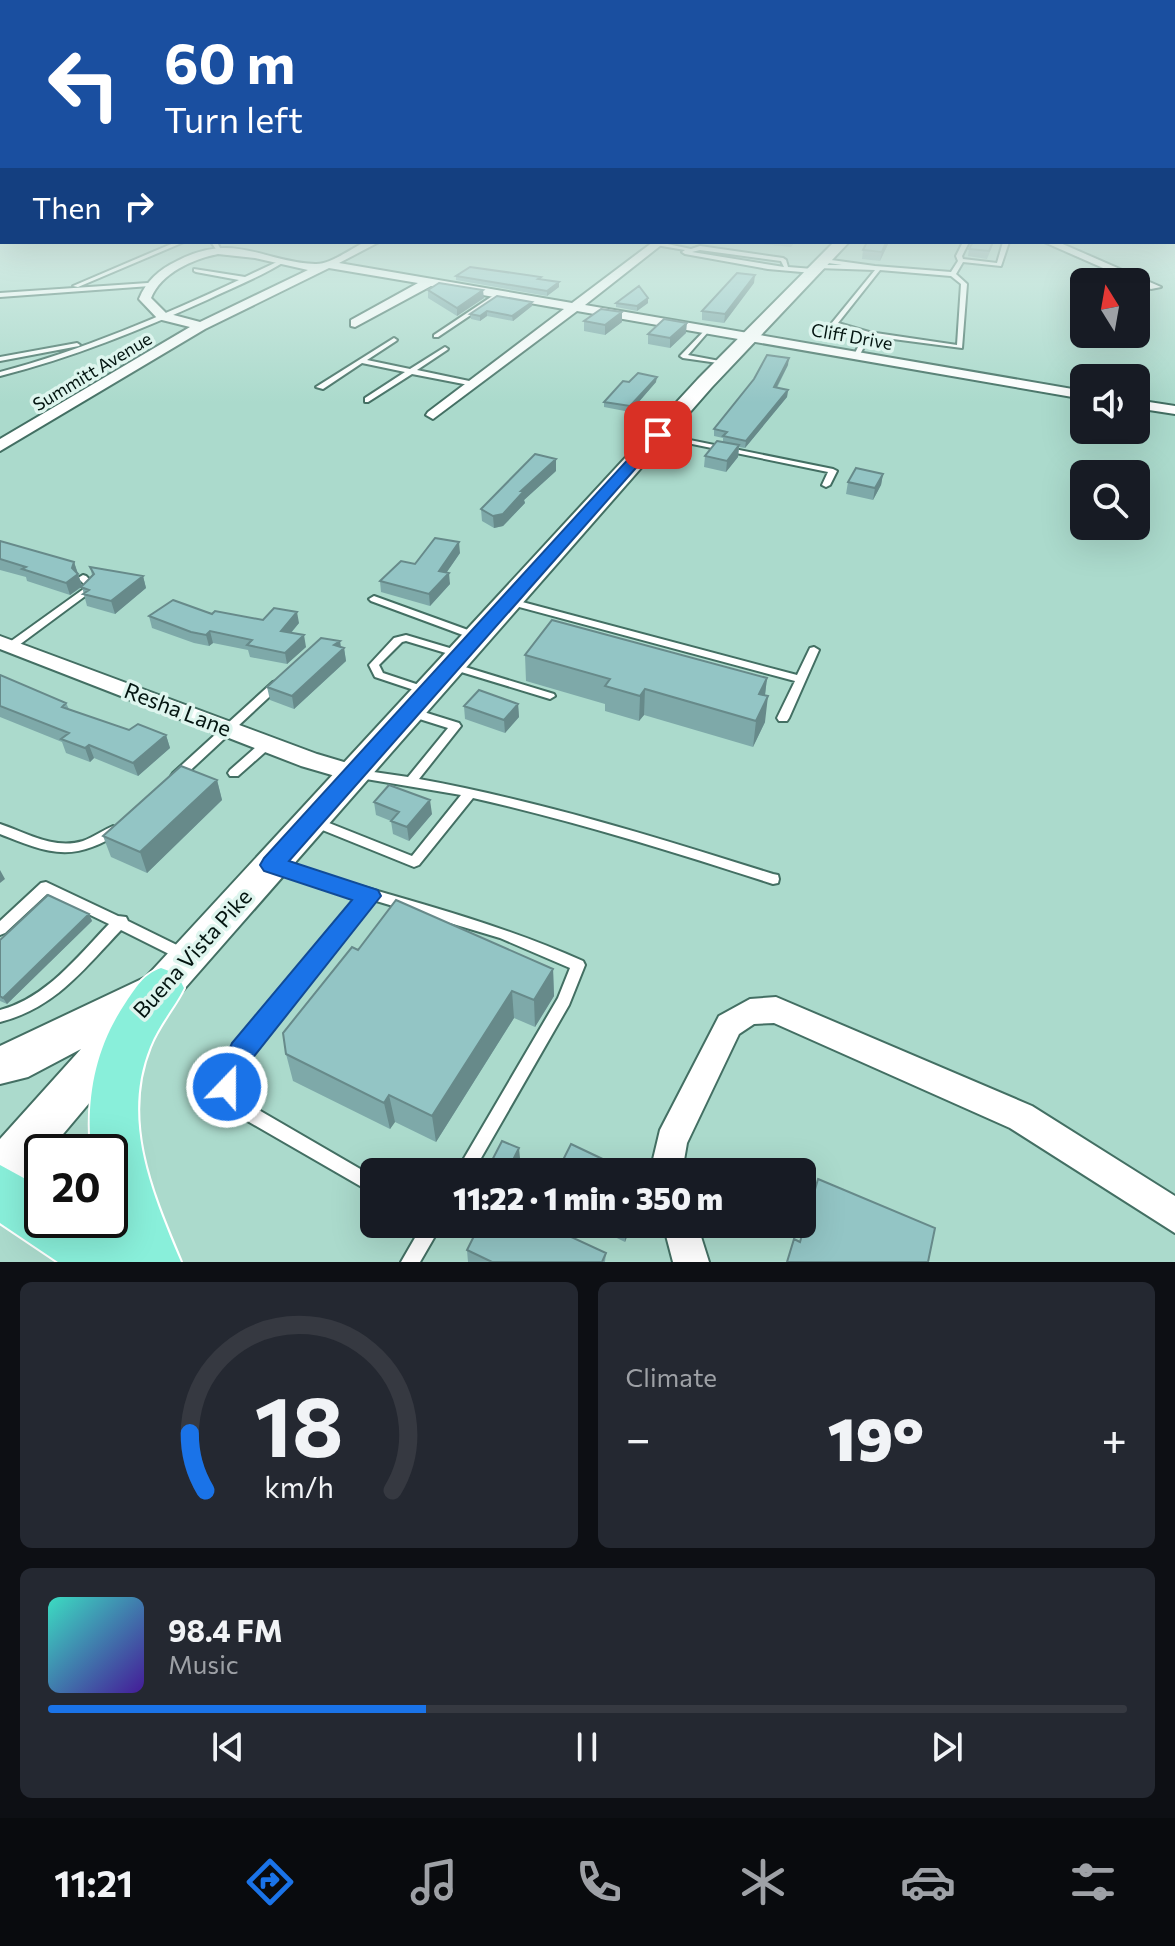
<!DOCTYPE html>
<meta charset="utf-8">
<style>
body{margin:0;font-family:Commissioner,sans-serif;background:#242831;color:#f1f3f6;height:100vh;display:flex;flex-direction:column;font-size:30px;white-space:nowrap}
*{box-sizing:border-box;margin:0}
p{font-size:26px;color:#9ea1a6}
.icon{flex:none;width:44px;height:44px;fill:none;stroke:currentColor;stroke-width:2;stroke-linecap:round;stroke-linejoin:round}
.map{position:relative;height:1262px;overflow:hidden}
.details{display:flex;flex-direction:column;gap:20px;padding:20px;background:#0d0f14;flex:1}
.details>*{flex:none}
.banner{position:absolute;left:0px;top:0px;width:1176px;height:244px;box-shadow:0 8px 32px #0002;background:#1a4fa0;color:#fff;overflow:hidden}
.needle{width:52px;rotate:349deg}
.buttons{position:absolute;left:1070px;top:268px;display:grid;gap:16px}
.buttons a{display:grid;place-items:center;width:80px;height:80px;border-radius:12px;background:#171b24;box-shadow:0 8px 32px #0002;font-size:40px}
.speed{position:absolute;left:24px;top:1134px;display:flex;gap:16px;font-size:40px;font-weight:700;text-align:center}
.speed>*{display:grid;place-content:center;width:104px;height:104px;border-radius:50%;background:#171b24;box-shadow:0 8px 32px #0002;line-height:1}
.speed .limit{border:4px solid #111;border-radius:12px;background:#fff;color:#111}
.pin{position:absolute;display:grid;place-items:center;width:68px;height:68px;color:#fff;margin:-34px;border-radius:16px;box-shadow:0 4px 12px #0006}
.me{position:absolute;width:88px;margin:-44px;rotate:22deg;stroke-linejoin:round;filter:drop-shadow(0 0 6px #0008)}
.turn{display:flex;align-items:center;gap:28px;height:168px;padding:0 32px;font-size:36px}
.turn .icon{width:104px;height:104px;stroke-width:2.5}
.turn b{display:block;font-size:56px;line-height:68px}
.then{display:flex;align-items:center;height:76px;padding:0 32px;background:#0003;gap:16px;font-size:30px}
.big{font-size:60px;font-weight:800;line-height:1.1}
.details .widget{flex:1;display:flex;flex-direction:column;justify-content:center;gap:12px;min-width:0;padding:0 28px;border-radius:12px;background:#242831}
.details .dial{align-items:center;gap:0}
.dial svg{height:208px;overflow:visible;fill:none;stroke:#363941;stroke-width:7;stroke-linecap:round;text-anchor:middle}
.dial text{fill:#f1f3f6;stroke:none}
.song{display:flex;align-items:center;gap:24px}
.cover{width:96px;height:96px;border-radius:12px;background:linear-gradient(135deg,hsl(170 70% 55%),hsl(260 70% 35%))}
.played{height:8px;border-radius:4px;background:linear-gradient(90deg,#1a73e8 35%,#363941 35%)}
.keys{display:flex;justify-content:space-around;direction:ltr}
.heat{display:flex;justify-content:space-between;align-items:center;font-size:44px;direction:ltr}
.details .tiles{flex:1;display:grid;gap:20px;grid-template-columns:1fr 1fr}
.widget:last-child{grid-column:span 2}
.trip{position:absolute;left:360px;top:1158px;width:456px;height:80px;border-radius:12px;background:#171b24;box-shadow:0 8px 32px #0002;font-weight:800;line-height:80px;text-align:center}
.dock{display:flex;height:128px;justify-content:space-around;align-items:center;background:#090b0e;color:#9ea1a6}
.dock .icon{width:56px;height:56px}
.dock .active{color:#1a73e8}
.dock b{font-size:36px;color:#f1f3f6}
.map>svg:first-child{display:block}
</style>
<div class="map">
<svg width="1175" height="1262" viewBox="0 0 1175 1262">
<rect width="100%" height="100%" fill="#abdacc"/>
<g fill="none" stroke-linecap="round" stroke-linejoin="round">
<defs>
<path id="service" d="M176 242H184L78 287 73 286Z
M211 242H217L222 252H218Z
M658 242 691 249 700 246 783 258 786 260 788 267 813 269 816 271 813 273 768 269 685 254 682 252 685 250 656 245V243ZM700 250 781 261 784 267 692 252Z
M963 242H969L962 256 963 259 997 263 1003 242H1009L1001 266 963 262 956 274 967 284 962 348 870 336 858 358H854L853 357 864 335 831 324 875 270 818 268 815 266 816 265H842L822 262 821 261 824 259 875 266 951 272 958 261 956 256ZM880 270 951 276 961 284 957 345 869 332 838 323Z
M279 261 284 262C260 277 232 288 207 300 140 330 72 358 0 376V372C83 350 162 316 239 280L196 272 194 271V269L245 277Z
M148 283 151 285 150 286 0 297V293Z
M497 293 502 294 438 337H434V335Z
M706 329 709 331 708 332 688 355 725 362V364L683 358 680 356Z
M394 338 397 340 396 341 367 360 410 369 445 347 448 349 447 350 417 370 474 382 478 384 474 386 412 374 368 402H365V398L405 372 362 363 323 389 316 387Z
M77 343 80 345 79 346 0 361V357Z
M655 433 833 469 837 471 830 485 826 487 822 485 828 472 658 437H655Z
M83 575 86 576 95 585 92 591 15 648H7L6 646 7 644 85 588V585L78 578Z
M374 596 479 634 480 636 479 638H471L371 601 369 599Z
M511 599 797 675 810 648 814 647 819 650 789 718 787 721H779L777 718 795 681 508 604 506 602 508 600Z
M406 635 463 652 464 654 459 657 406 641 402 642 379 665 383 673 431 689 432 691 431 693H423L375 677 369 665 394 638Z
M452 663 554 694 555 696 550 699 448 668 447 666Z
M277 681 282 684 281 686 181 779H173L171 776 173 773 273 682Z
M414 709 459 723 461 726 419 779C540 801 656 837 773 874L778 875 779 879 778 883 773 884C674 852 574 821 473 798L419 865 414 867 310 825 308 822 310 819 314 817 412 856 461 795 360 778 356 777 354 774 356 771 360 770 408 777 448 728 410 716 409 713 410 710Z
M268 739 272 740 274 743 272 746 238 776H230L228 773 230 770 264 740Z
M0 824C27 833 54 850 83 841 94 837 103 830 113 826L117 828 119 831C112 839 102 843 92 847 59 860 31 846 0 834Z
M277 862C380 893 484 917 583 961L585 965 569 1005 473 1172H456L558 998 570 968 500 938 373 900 247 1056 235 1087 238 1098 374 1177V1194L225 1108 219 1087 236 1047 361 897 272 870 271 867 272 864Z
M46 882 118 916 126 917 128 921 187 950 189 954 187 958 182 960 177 958 121 930C83 970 55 1008 0 1022V1010C46 998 77 957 109 924L47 894 5 933 0 935V921L41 883Z
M423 1224H442L420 1262H401Z"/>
<path id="minor" d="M365 242H379L339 263 572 303 653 242H665L585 305 1084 391V399L577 311 433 419 426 415 428 412 564 309 431 286 355 327 351 326V320L418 283 329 268 205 329 0 451V439L190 327 158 319 139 299C146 281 160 269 177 261 235 231 262 262 315 264 330 265 352 248 365 242ZM218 254 255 258 308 270 200 322 166 313 151 298C161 273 193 259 218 254Z
M1044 242H1058L1161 287 1151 289Z
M1136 400 1175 406V414L1136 408Z
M0 636 317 754 364 768 368 774 364 780 356 782 301 766 0 649Z
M776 997 1032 1106 1175 1196V1233L1010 1128 774 1023 754 1024 739 1034 687 1143 682 1172H650L660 1130 719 1016 750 999Z
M663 1224H697L709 1262H673Z"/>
<path id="secondary" d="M834 242H849L712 387 164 1012 138 1019 144 1032 138 1045 48 1152H42V1159L16 1189 0 1196V1139L81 1049 28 1077 0 1084V1046L146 977 698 379Z"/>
<path id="primary" d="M161 968 177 974 184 988C174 1008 158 1026 150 1047 120 1121 153 1195 181 1262H58L0 1223V1165L42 1188V1220H93L111 1232 107 1220H110V1152H91C86 1097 95 1048 126 1002 137 986 143 975 161 968Z"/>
</defs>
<!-- service casing -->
<use href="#service" stroke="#436f63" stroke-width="4"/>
<!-- minor casing -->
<use href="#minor" stroke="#436f63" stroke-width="4"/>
<!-- secondary casing -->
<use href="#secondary" stroke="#436f63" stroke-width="4"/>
<!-- primary casing -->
<use href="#primary" stroke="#fff" stroke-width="4"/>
<!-- service -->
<use href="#service" fill="#fff" fill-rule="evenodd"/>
<!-- minor -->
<use href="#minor" fill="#fff" fill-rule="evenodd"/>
<!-- secondary -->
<use href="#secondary" fill="#fff" fill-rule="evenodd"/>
<!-- primary -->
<use href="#primary" fill="#89efda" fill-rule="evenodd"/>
</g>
<!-- wall -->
<path fill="#7ea9a9" d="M744 242H795L791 247Z
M889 242 880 261 862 259 863 250Z
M973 242H994L987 259 968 256 969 249Z
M456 276 541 280 559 282V287L547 296 456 280Z
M754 283 724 323 702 320V311Z
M428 290 484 298 457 316 428 298Z
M497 296 532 306 513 321 487 316 480 321 471 319 470 314Z
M616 303H648L637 311 616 307Z
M584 321 622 322 605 335 584 331Z
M686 333 670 348 648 344V334Z
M788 365 777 388 788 390 787 397 745 448 739 447 738 457 726 472 704 467 705 456 723 442V438L714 436V429Z
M629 382H656L630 412 604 407V402Z
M556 471 524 500 525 503 503 526 494 528 482 521 481 509Z
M883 474 881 485 873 500 846 494 848 482Z
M0 541 74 562 82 586 92 575 90 567 143 576 146 588 115 614 87 606 82 587 70 595 27 581 26 577 0 570Z
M460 553 446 573 450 584 430 606 381 592 380 581 415 564Z
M212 614 263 620 299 623 291 633 306 647 287 664 250 657 248 650 213 643 209 646 194 643 152 628 149 616Z
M340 641 341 647 344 648 346 661 294 709 270 700 267 687Z
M525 655 767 678 765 695V722L753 747 644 715 639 721 605 711V704L526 681Z
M0 675 66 703 69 709 129 730 166 735 170 748 138 776 94 758 90 762 66 753 62 742 0 717Z
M518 704 519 717 505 733 465 719 464 706Z
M217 780 222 800 147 873 111 857 103 836Z
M374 802 432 814 409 841 393 834 391 821 376 815Z
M89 914 92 921 7 1004 0 1001V940Z
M358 950 553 969 554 996 535 1027 514 1018 436 1142 395 1122 390 1129 293 1081 286 1054Z
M588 1224H632L625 1242Z
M558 1231 606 1253 605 1262H468L467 1250Z"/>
<!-- shaded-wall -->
<path fill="#678a8a" d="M886 242H889L880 261 882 252Z
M755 275 754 283 724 323 725 314Z
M559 282V287L547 296V291Z
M483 290 484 298 457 316V308Z
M648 298V303L637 311V306Z
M532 302V306L513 321 512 316Z
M487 311V316L480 321V316Z
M622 312V322L605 335V325Z
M687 323 686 333 670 348V338Z
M789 358 788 365 773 394 774 387Z
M657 377 656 382 630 412V406Z
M788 390 787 397 745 448 746 441Z
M739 445 738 457 726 472 727 461Z
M556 459V471L524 500 525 503 503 526 494 528 493 516Z
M883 474 881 485 873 500 875 488Z
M459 542 460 553 440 582 439 571Z
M74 562 82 586 70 595 66 583Z
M449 573 450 584 430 606 429 594Z
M143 576 146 588 115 614 111 601Z
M297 612 299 623 283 642 281 631Z
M210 631 213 643 209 646 206 635Z
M304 635 306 647 287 664 285 653Z
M340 641 341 651 344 648 346 661 294 709 292 696 334 645Z
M767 678 764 703 759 694Z
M645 689 644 715 639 721 640 696Z
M768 696 765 722 753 747 756 721Z
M518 704 519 717 505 733 504 720Z
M166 735 170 748 138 776 133 763Z
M89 745 94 758 90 762 85 748Z
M217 780 222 800 147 873 140 852Z
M430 800 432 814 409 841 407 827Z
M0 870 5 879 0 883Z
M89 914 92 921 7 1004 3 998Z
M553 969 554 996 535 1027 534 1000Z
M512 991 514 1018 436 1142 432 1116Z
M389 1095 395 1122 390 1129 384 1103Z
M519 1148 521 1168 518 1172H507Z
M627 1224H632L625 1242V1229Z"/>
<!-- building -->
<path fill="#93c5c5" stroke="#678a8a" stroke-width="2" d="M867 242H886L882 252 863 250Z
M973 242H993L989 251 969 249Z
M470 267 541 277 538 279 559 282 547 291 456 276Z
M737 273 755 275 725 314 702 311Z
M439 283 483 290 457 308 428 290Z
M639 286 648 298 637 306 616 303Z
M497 296 532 302 512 316 487 311 480 316 470 314Z
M601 309 622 312 605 325 584 321Z
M664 319 687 323 670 338 648 334Z
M767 355 789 358 774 387 788 390 746 441 723 436 727 432 714 429 754 379Z
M638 373 657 377 630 406 604 402 623 381 629 382Z
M717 441 739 445 727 461 705 456Z
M535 454 556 459 521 491H524L503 514 493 516 481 509Z
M856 468 883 474 875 488 848 482Z
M435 538 459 542 439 571 449 573 429 594 380 581 401 561 415 564Z
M0 541 74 562 72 568 78 574 66 583 22 569 26 567 0 559Z
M90 567 143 576 111 601 83 594 89 590 81 587 94 574Z
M173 600 212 614 215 611 263 620 274 608 297 612 281 631 304 635 285 653 247 645 252 640 210 631 206 635 191 632 149 616Z
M552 620 767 678 759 694 768 696 756 721 645 689 640 696 605 686 610 679 525 655Z
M321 638 340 641 334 645 344 648 292 696 267 687Z
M0 675 66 703 62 707 129 730 138 724 166 735 133 763 89 745 85 748 61 739 69 733 0 706Z
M479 690 518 704 504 720 464 706Z
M181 766 217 780 140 852 103 836Z
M389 785 430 800 407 827 391 821 399 812 374 802Z
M48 895 89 914 3 998 0 996V940Z
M396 900 553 969 534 1000 512 991 432 1116 389 1095 384 1103 286 1054 283 1033 352 947 358 950Z
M502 1141 519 1148 507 1172H486Z
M571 1144 630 1172H557Z
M818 1179 935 1228 928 1262H787L794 1239 800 1242Z
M480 1224H555L558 1225 556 1230 606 1253 602 1262H492L467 1250Z
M615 1224H627L625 1229Z"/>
<!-- sky -->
<linearGradient id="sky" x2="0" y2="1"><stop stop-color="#7c96d0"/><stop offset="0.56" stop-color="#d9eee8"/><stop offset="1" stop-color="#d9eee8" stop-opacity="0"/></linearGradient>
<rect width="1175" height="403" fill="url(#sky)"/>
<!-- route -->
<path fill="#1a73e8" stroke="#114b97" stroke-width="2" d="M653 432 665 435 289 861 378 890 381 896 252 1059 237 1097 227 1100 217 1097 213 1087 232 1043 352 900 264 871 260 865 264 858Z"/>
<g text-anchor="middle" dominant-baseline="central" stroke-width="7" stroke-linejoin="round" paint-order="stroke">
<!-- far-street labels -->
<g font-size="18" fill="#031410" stroke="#def5ee">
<text transform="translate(852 336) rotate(10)">Cliff Drive</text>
<text transform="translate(92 371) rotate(-31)">Summitt Avenue</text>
</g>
<!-- street labels -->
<g font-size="22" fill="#031410" stroke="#def5ee">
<text transform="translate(178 709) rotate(21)">Resha Lane</text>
<text transform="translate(192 953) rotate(-48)">Buena Vista Pike</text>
</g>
</g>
</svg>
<div class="buttons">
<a><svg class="needle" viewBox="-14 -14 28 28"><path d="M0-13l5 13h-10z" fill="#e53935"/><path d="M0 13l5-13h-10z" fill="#9ea1a6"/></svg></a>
<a><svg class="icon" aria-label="sound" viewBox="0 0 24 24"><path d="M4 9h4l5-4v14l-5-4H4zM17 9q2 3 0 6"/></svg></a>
<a><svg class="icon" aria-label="search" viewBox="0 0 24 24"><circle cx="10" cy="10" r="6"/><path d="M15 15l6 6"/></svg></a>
</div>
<div class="speed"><div class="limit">20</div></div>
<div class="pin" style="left:658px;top:435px;background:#d93025"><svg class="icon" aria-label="arrive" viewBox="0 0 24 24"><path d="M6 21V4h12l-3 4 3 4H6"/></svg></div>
<svg class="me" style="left:227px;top:1087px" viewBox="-20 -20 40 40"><circle r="17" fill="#1a73e8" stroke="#fff" stroke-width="3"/><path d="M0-11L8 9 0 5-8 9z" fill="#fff"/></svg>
<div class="trip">11:22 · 1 min · 350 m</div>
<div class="banner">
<div class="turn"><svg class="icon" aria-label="left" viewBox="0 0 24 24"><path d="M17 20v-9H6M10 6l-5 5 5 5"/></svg><div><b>60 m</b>Turn left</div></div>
<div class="then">Then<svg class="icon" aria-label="right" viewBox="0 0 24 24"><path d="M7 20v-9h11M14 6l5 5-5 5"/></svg></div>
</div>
</div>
<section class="details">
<div class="tiles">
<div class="widget dial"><svg viewBox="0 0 100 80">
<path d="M14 69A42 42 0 1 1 86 69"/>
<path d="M14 69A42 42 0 0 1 8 47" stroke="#1a73e8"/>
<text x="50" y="56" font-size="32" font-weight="700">18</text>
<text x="50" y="72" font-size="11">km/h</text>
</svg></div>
<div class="widget"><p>Climate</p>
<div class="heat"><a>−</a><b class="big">19°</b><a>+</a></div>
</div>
<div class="widget">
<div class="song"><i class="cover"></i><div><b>98.4 FM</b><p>Music</p></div></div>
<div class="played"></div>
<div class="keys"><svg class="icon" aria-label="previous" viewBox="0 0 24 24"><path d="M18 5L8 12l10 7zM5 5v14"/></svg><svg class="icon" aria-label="pause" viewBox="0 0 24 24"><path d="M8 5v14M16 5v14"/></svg><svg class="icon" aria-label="next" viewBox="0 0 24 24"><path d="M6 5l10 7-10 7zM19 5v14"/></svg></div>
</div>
</div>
</section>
<nav class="dock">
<b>11:21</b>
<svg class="icon active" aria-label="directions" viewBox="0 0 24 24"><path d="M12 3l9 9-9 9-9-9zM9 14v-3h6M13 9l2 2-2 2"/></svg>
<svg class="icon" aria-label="music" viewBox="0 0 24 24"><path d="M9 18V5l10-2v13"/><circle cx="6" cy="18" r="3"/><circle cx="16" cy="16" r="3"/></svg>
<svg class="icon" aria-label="phone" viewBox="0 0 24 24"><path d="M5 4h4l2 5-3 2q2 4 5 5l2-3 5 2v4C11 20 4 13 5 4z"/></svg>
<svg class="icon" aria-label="climate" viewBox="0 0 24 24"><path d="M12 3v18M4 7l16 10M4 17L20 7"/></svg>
<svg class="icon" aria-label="car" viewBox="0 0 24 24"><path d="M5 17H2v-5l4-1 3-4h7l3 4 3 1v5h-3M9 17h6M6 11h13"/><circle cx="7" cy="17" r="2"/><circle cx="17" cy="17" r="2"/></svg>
<svg class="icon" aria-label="filters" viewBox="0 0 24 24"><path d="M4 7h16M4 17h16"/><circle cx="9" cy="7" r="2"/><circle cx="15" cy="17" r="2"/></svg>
</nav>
